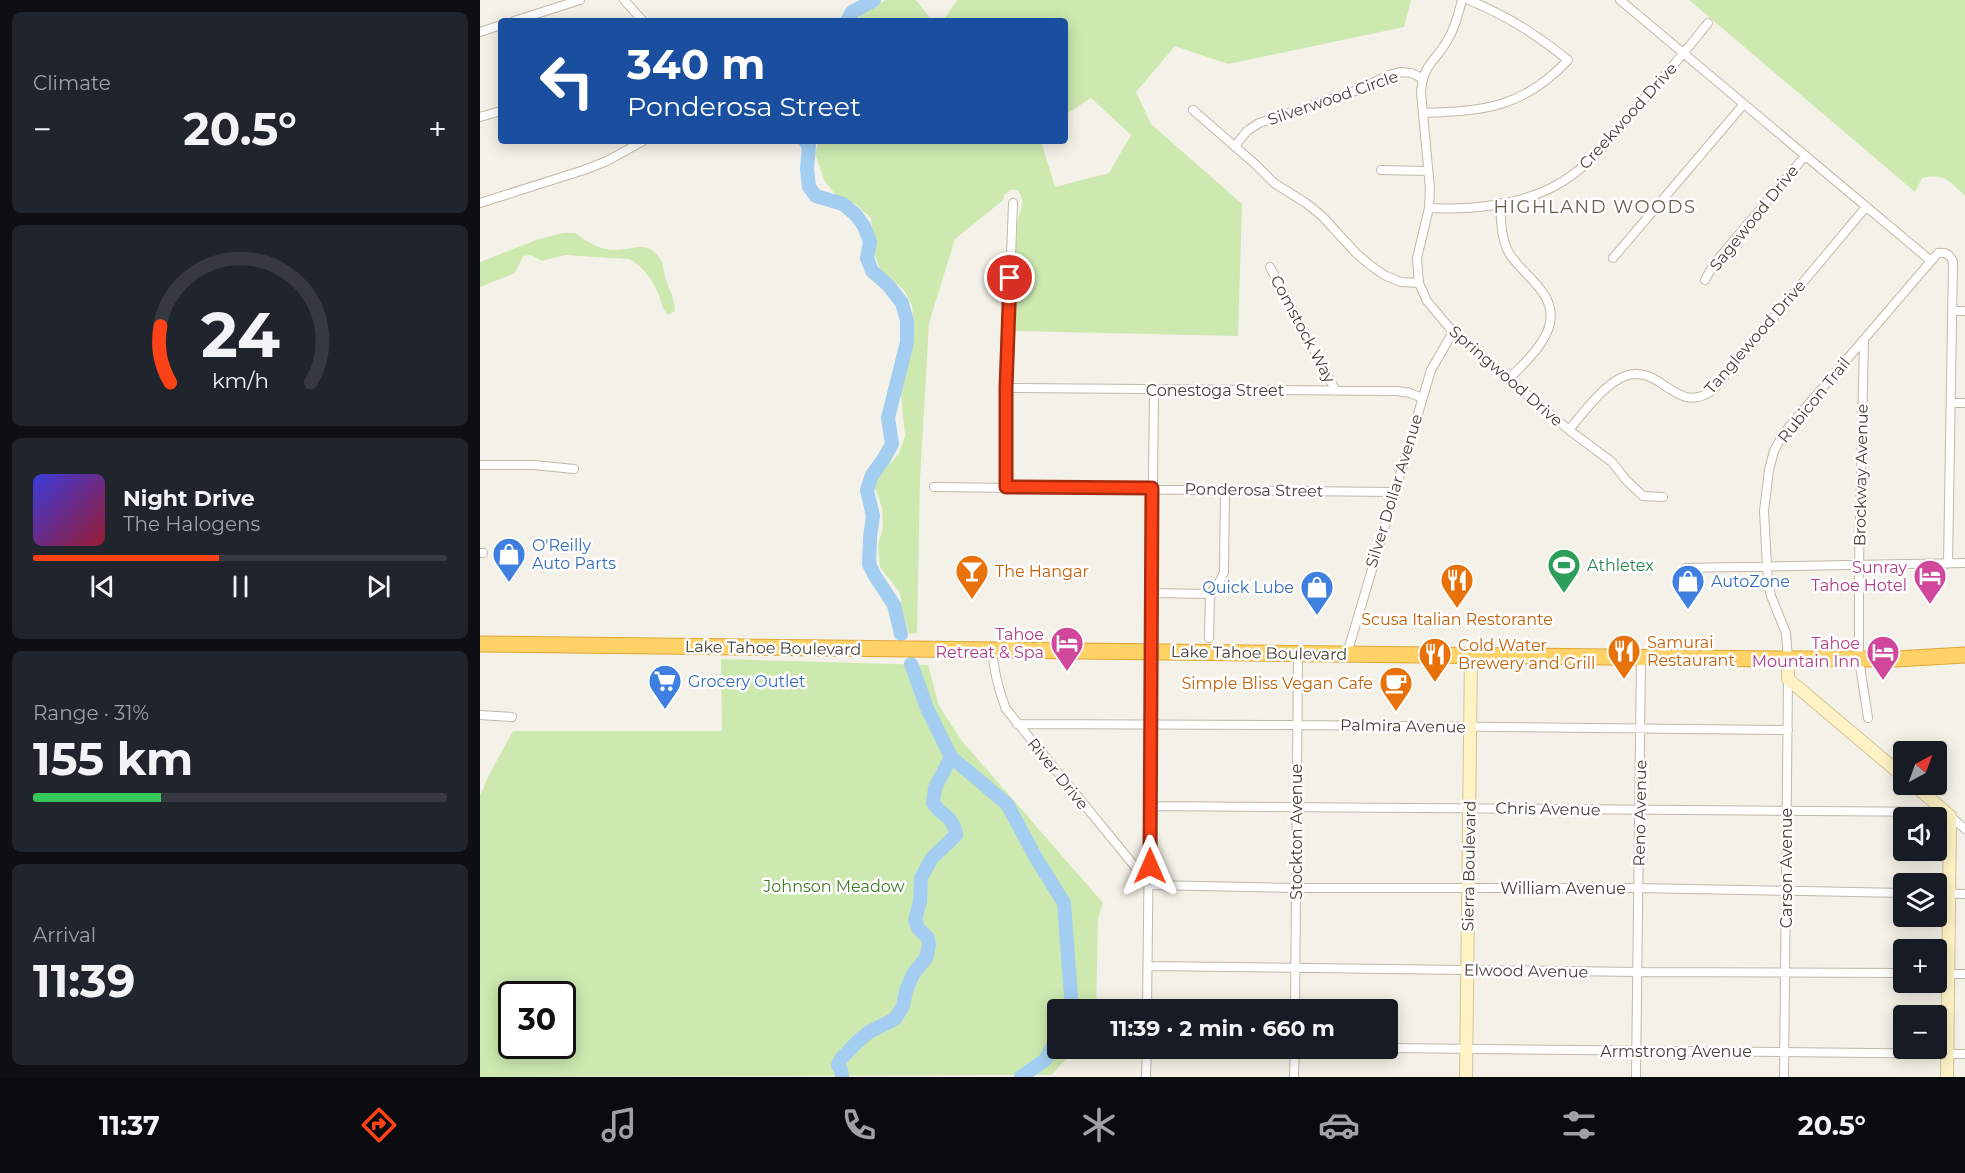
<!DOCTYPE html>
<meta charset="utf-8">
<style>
body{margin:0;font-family:Montserrat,sans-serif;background:#20242c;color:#f1f3f6;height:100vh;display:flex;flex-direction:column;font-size:22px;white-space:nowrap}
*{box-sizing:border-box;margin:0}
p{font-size:20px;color:#9ea1a6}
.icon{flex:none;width:33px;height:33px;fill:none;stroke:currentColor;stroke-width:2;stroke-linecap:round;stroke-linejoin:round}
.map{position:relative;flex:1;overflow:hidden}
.drawer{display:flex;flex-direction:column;gap:12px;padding:12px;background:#0d0f14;width:480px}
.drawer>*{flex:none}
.top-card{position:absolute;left:18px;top:18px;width:570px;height:126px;border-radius:6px;box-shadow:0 3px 15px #0003;background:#1a4fa0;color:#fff;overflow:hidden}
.needle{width:39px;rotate:41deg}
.buttons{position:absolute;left:1413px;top:741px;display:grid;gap:12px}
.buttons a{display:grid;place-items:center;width:54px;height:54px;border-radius:6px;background:#171b24;box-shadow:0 3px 15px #0003;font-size:30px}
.speed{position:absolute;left:18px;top:981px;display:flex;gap:12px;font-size:30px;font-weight:700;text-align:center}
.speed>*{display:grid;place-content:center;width:78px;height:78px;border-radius:50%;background:#171b24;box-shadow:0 3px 15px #0003;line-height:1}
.speed .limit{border:3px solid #111;border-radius:9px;background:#fff;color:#111}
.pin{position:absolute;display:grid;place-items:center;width:51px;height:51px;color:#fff;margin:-26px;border:3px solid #fff;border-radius:50%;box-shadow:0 2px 6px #0007}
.me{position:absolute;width:66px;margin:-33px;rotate:0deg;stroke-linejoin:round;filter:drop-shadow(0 0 4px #0008)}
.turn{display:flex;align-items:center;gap:21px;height:126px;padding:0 30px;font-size:27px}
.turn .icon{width:78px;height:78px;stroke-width:2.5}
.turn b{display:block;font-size:42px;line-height:51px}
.big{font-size:45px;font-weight:700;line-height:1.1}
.drawer .card{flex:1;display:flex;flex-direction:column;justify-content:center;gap:9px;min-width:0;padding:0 21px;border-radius:9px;background:#20242c}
.drawer .dial{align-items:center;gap:0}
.dial svg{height:156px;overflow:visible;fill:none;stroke:#363941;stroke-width:7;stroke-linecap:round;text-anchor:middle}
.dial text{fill:#f1f3f6;stroke:none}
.song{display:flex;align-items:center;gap:18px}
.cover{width:72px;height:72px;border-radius:9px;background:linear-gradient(135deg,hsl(240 70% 55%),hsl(350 70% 35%))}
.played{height:6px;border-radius:3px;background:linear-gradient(90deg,#fc4217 45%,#363941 45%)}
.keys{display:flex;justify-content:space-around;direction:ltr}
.heat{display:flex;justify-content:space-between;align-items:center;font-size:33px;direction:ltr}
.charge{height:9px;border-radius:4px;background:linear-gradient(90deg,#34c759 31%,#363941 0)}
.trip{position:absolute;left:567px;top:999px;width:351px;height:60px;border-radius:6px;background:#171b24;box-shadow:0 3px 15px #0003;font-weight:700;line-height:60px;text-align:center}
.menu{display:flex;height:96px;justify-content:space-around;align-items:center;background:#090b0e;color:#9ea1a6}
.menu .icon{width:42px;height:42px}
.menu .on{color:#fc4217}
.menu b{font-size:27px;color:#f1f3f6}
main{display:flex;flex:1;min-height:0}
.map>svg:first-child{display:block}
</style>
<main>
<section class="drawer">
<div class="card"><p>Climate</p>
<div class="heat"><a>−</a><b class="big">20.5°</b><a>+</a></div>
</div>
<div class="card dial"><svg viewBox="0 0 100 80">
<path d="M14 69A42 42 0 1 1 86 69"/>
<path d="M14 69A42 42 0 0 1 9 40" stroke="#fc4217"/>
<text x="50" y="56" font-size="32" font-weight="700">24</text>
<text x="50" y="72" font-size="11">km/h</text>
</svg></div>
<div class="card">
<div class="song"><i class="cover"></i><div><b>Night Drive</b><p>The Halogens</p></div></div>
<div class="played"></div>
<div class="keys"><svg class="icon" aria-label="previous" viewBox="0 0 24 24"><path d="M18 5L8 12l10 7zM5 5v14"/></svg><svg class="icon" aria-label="pause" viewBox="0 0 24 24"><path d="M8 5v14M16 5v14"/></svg><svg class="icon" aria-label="next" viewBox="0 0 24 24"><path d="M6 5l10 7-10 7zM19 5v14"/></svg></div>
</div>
<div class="card"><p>Range · 31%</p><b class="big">155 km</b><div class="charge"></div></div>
<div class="card"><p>Arrival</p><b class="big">11:39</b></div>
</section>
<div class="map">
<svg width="1485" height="1077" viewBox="0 0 1485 1077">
<rect width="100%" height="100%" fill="#f4f1e8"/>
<!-- green -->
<path fill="#cde9b0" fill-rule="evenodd" d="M406 0H436L452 21H376L382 12Z
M477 0H931L924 27 748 64 695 46 656 92 671 124 762 204 758 336 532 331 537 225C539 209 547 205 538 190H530L525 194 522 201 475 239 449 323 440 479 437 633 429 634 422 609 420 593 400 567 398 546 403 527 402 508 395 487 398 476 419 454 425 436 421 395 434 327 432 305 423 289 400 269 394 253 391 218 375 204 356 195 345 182 335 154 339 141H561L575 187 629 173 651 135 611 98 585 115V21H463Z
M1209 0H1485V196C1469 181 1465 173 1442 178L1435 192Z
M83 233H96C107 243 123 251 138 250 158 248 170 240 182 262 184 268 184 275 186 280 190 292 195 299 195 311L188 315C181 308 182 301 178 293 172 279 162 265 149 259L85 255 62 261 51 255 43 256 35 273 0 287V262L59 239Z
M241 659 448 665 459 706 482 741 623 903 618 918 616 1009 578 1010V1048L596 1049 571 1075 0 1077V796L9 775 33 731H242ZM32 994H82V1046H32Z"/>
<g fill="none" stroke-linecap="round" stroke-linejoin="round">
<!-- river -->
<path stroke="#a3cef1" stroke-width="14" d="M367 21 372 12 394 0
M325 141 329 146 327 169 329 187 336 196 363 204 376 215 384 226 390 242 387 258 392 271 408 285 422 303 427 321V342L408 418 412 444 403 460 392 475 387 490 393 516 390 537
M390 540 389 564 395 576 414 605 421 634
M431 664 447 708 471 757 527 804 556 858 584 903 592 1010
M362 1077 361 1070 358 1065 361 1059 377 1042 389 1032 415 1019 423 1006 426 991 433 974 446 958 449 946 448 938 438 928 435 920 440 902 441 878 452 858 476 835C474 817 462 816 453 803L455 788 471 757
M541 1077 565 1060 578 1037"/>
<defs>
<path id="street" d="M144 0 163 21
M982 0C978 15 975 28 967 41 955 62 943 64 941 92L950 189 949 208 937 258 939 283 947 301 973 332 1089 430 1132 462 1146 480 1163 496 1183 497
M1140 0 1451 261
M34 21 100 0
M0 32 21 25
M713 110 775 164 794 183 826 203 842 216 876 253 890 265 904 275 921 282 939 283
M943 113C1004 111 1043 108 1088 60 1054 33 1029 17 989 0
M0 117 21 111
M755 146 767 131 779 123 878 90 909 75 920 72 931 73 942 78
M901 170 947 171
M0 203 104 170 127 161 163 141
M1020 203C1021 219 1021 239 1029 253 1043 276 1076 292 1070 323 1066 344 1043 364 1029 379
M949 208C988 210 1035 206 1071 188 1107 170 1132 138 1157 107 1181 80 1205 52 1228 23
M1133 258 1263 105
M790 267 856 391
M1225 280 1234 264 1325 156
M1473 311H1485
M1384 340 1379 566V659L1388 718
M526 388 917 391 930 393 942 398
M1472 403H1485
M1089 430C1102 414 1125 383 1145 376 1181 363 1196 417 1233 390L1386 207
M0 465H54L94 469
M454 487 914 492
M526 487V388L533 203
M0 553H3
M1205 568 1485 563
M672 593 730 594 729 638
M730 594 739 583 744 572 745 489
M512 650C514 671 518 689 526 709L670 885 816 888H1159L1424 893
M867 654 951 370 973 332
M1308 659 1306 633 1291 596 1288 583 1284 511 1289 470 1294 451 1303 434 1451 261 1458 253C1466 252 1470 254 1473 262L1468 564
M0 715 32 717
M537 724 817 725 1308 730
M670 806 1466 812
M1470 816 1485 829
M1456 893 1485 894
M668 966 1158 972 1424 973
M1456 974H1485
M667 1010 674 390
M815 1010 818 654
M908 1048 1485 1054
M666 1077 667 1048
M814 1077 815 1048
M1156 1077 1161 658
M1304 1077 1308 679"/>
<path id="secondary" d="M1308 659V679L1424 777
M1433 784 1470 816 1467 1077
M986 1077 991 655"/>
<path id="highway" d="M0 644 1294 659H1416L1485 655"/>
</defs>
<!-- street casing -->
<use href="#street" stroke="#c0b9aa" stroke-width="10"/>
<!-- secondary casing -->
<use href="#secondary" stroke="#d4c697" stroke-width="14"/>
<!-- highway casing -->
<use href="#highway" stroke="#dfa736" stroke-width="17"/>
<!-- street -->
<use href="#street" stroke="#fff" stroke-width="8"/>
<!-- secondary -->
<use href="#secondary" stroke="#fff3c6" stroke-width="12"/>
<!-- highway -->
<use href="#highway" stroke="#ffd267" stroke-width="15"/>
</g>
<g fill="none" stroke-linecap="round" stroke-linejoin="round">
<defs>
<path id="route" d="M530 278 526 388V487L672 488 670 866"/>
</defs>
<!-- route casing -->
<use href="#route" stroke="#a42b0f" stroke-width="15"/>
<!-- route -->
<use href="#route" stroke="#fc4217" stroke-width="10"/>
</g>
<!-- icons -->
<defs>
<symbol id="shop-pin" viewBox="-11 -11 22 30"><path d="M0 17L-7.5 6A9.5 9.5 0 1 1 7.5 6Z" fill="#3f7fe0" stroke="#fff"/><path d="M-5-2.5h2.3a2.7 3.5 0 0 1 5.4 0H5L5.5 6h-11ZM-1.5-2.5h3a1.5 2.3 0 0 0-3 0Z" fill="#fff"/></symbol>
<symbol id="stadium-pin" viewBox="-11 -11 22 30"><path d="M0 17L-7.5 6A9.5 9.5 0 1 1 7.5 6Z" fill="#2e9e5b" stroke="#fff"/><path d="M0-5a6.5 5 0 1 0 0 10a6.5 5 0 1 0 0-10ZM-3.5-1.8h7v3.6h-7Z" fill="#fff"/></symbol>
<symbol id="bar-pin" viewBox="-11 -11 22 30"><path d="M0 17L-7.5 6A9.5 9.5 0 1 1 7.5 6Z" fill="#e8710a" stroke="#fff"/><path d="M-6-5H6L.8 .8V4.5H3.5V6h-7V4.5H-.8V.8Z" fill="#fff"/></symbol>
<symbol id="hotel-pin" viewBox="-11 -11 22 30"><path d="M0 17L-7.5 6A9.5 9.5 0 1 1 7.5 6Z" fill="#d1479c" stroke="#fff"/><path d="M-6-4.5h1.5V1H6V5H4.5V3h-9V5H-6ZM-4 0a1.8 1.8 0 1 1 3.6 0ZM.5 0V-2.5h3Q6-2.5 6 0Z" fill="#fff"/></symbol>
<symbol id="restaurant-pin" viewBox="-11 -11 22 30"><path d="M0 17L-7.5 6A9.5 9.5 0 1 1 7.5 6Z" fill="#e8710a" stroke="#fff"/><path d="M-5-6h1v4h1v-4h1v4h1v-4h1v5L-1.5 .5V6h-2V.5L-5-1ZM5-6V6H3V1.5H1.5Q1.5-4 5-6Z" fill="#fff"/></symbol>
<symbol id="supermarket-pin" viewBox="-11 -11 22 30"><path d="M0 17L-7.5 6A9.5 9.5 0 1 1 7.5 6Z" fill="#3f7fe0" stroke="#fff"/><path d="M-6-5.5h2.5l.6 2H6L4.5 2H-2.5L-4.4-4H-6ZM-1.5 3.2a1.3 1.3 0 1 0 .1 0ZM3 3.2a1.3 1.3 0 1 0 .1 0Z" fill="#fff"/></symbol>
<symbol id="cafe-pin" viewBox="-11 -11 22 30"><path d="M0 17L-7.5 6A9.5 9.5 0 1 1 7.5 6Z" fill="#e8710a" stroke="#fff"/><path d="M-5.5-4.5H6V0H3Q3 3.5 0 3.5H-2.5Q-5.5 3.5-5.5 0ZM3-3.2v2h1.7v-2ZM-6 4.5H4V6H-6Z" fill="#fff"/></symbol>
</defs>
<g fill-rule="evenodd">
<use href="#shop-pin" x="10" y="535" width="38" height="52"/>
<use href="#stadium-pin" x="1065" y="546" width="38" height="52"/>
<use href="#bar-pin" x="473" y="552" width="38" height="52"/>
<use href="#hotel-pin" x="1431" y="557" width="38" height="52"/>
<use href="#restaurant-pin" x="958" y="561" width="38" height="52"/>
<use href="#shop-pin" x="1189" y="562" width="38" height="52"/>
<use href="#shop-pin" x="818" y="568" width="38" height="52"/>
<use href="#hotel-pin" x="568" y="624" width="38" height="52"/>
<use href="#restaurant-pin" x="1125" y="632" width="38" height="52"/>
<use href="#hotel-pin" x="1384" y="633" width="38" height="52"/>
<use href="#restaurant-pin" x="936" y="635" width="38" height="52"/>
<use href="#supermarket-pin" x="166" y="662" width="38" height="52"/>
<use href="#cafe-pin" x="897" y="664" width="38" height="52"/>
</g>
<g text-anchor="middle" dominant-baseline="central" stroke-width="5" stroke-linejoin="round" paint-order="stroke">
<!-- street labels -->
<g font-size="16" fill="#474136" stroke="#fff">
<text transform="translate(853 98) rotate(-19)">Silverwood Circle</text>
<text transform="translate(1148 116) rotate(-48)">Creekwood Drive</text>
<text transform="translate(1274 218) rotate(-51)">Sagewood Drive</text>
<text transform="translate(823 329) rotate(62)">Comstock Way</text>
<text transform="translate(1275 337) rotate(-49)">Tanglewood Drive</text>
<text transform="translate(1026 376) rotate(41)">Springwood Drive</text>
<text x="735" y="390">Conestoga Street</text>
<text transform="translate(1334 400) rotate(-51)">Rubicon Trail</text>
<text transform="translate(1381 475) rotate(-89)">Brockway Avenue</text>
<text transform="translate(774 490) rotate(1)">Ponderosa Street</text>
<text transform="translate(914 491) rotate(-73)">Silver Dollar Avenue</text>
<text transform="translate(293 648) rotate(1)">Lake Tahoe Boulevard</text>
<text transform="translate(779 653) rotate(1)">Lake Tahoe Boulevard</text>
<text transform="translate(923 726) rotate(1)">Palmira Avenue</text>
<text transform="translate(578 774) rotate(51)">River Drive</text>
<text transform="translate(1068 809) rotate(1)">Chris Avenue</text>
<text transform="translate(1160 813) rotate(-89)">Reno Avenue</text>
<text transform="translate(816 832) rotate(-90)">Stockton Avenue</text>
<text transform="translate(989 866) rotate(-89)">Sierra Boulevard</text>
<text transform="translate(1306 868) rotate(-90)">Carson Avenue</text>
<text x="1083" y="888">William Avenue</text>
<text transform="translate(1046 971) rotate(1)">Elwood Avenue</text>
<text x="1196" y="1051">Armstrong Avenue</text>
</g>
<!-- shop labels -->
<g font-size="16" fill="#366cbe" stroke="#fff" text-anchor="start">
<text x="52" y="545">O'Reilly<tspan x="52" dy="18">Auto Parts</tspan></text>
<text x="1231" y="581">AutoZone</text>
<text x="814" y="587" text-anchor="end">Quick Lube</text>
<text x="208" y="681">Grocery Outlet</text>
</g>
<!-- leisure labels -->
<g font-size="16" fill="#27864d" stroke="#fff" text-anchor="start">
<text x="1107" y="565">Athletex</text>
</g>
<!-- hotel labels -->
<g font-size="16" fill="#b23c85" stroke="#fff" text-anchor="end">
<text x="1427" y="567">Sunray<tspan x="1427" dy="18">Tahoe Hotel</tspan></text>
<text x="564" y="634">Tahoe<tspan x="564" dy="18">Retreat &amp; Spa</tspan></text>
<text x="1380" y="643">Tahoe<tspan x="1380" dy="18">Mountain Inn</tspan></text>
</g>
<!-- food labels -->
<g font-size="16" fill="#c56008" stroke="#fff" text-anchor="start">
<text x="515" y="571">The Hangar</text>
<text x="977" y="619" text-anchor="middle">Scusa Italian Restorante</text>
<text x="1167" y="642">Samurai<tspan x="1167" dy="18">Restaurant</tspan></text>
<text x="978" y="645">Cold Water<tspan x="978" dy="18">Brewery and Grill</tspan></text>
<text x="893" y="683" text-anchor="end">Simple Bliss Vegan Cafe</text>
</g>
<!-- park labels -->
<g font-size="16" fill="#447a28" stroke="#fff">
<text x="354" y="886">Johnson Meadow</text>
</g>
<!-- neighbourhood labels -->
<g font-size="18" letter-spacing="1.5" fill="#6a604d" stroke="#fff">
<text x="1115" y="207">HIGHLAND WOODS</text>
</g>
</g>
</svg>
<div class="buttons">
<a><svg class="needle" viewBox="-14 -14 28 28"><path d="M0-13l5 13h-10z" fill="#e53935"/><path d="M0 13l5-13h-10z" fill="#9ea1a6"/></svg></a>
<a><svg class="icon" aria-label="sound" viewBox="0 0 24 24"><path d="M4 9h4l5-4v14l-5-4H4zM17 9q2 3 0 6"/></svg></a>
<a><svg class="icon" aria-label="layers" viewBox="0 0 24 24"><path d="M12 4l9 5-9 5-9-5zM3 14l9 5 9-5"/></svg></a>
<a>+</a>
<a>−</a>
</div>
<div class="speed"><div class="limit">30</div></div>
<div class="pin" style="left:530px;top:278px;background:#d93025"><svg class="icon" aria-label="arrive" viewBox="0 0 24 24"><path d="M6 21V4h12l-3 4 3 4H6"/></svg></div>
<svg class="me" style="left:670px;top:866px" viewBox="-20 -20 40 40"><path d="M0-17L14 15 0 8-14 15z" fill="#fc4217" stroke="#fff" stroke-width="4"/></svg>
<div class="trip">11:39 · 2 min · 660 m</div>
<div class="top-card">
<div class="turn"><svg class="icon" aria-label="left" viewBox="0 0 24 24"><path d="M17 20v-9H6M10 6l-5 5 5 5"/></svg><div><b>340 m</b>Ponderosa Street</div></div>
</div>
</div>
</main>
<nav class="menu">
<b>11:37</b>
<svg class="icon on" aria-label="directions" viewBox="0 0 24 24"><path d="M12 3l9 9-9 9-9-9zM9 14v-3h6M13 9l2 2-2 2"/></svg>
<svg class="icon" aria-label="music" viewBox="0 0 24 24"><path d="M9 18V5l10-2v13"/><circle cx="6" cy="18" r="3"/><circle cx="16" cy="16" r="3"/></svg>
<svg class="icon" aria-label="phone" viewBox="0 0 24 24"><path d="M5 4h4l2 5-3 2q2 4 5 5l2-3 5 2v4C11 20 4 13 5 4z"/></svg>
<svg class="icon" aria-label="climate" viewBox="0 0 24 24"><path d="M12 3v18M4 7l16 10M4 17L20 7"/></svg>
<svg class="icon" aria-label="car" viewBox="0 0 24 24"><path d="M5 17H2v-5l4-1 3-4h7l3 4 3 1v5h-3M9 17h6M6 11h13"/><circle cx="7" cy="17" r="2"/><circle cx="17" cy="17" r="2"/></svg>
<svg class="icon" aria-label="filters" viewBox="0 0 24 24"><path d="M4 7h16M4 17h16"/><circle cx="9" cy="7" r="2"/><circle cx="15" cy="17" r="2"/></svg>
<b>20.5°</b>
</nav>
